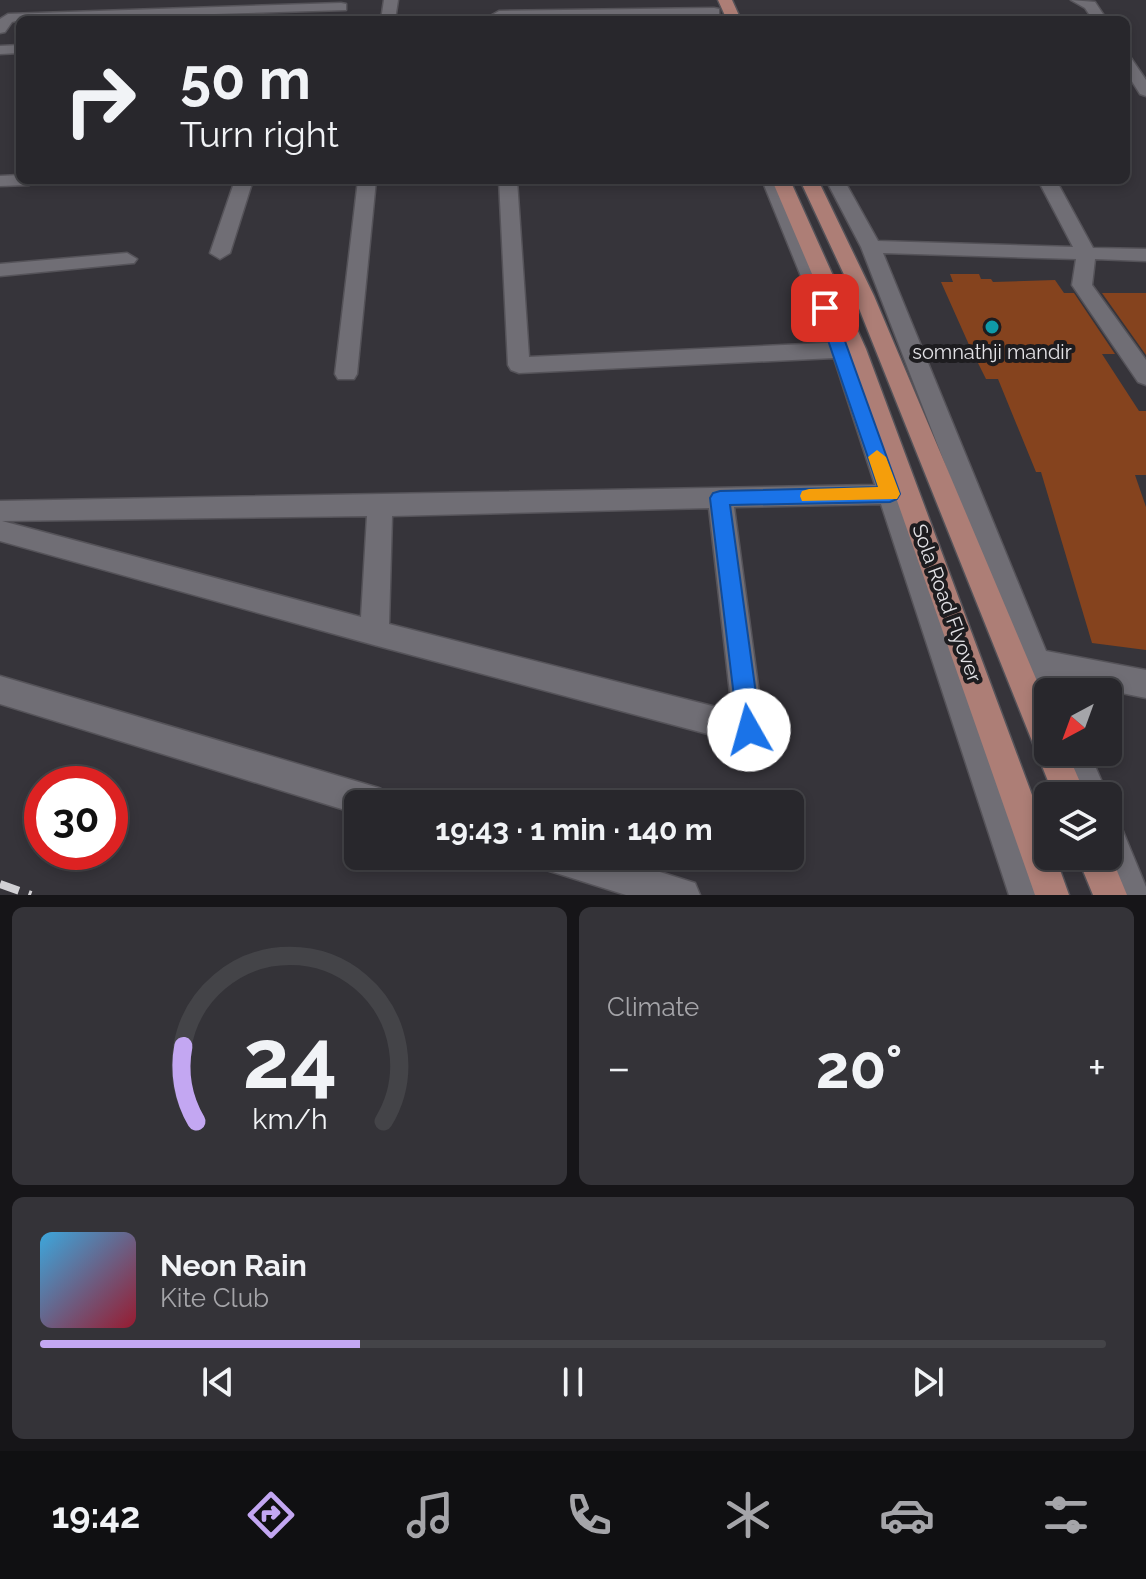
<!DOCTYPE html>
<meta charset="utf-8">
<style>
body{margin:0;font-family:Raleway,sans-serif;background:#343338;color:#f1f3f6;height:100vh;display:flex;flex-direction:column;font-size:30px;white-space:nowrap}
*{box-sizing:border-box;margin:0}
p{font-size:26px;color:#a5a5a9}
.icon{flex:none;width:44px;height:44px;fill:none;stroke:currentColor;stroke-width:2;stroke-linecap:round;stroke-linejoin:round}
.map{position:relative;height:895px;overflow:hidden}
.panel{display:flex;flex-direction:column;gap:12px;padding:12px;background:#161518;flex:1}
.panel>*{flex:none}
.banner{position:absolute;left:16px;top:16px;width:1114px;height:168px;border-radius:12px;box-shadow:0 4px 12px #0003,0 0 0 2px #444448;background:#28272c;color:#f1f3f6;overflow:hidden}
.needle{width:52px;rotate:221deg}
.buttons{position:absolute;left:1034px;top:678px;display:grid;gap:16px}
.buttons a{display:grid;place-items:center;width:88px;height:88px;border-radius:12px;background:#28272c;box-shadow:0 4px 12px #0003,0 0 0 2px #444448;font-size:40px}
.speed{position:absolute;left:24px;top:766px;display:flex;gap:16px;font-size:40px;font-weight:700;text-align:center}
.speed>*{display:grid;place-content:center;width:104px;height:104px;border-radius:50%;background:#28272c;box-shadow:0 4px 12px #0003,0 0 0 2px #444448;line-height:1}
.speed .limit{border:12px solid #d22;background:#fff;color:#111}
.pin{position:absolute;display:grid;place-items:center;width:68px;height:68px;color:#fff;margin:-34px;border-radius:16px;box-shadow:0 4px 12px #0006}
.me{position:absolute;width:88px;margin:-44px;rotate:353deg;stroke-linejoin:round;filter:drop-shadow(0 0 6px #0008)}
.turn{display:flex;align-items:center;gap:28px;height:168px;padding:0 32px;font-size:36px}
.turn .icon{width:104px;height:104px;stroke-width:2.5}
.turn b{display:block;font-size:56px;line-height:68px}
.big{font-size:60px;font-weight:700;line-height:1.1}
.panel .card{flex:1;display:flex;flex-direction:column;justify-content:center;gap:12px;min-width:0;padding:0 28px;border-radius:12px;background:#343338}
.panel .dial{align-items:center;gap:0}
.dial svg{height:208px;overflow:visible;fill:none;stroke:#444448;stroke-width:7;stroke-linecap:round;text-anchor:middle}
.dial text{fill:#f1f3f6;stroke:none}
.song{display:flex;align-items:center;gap:24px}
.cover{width:96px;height:96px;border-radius:12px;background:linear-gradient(135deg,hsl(200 70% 55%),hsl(350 70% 35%))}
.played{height:8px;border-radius:4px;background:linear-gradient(90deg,#c3a7f2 30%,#444448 30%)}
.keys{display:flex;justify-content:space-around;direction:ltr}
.heat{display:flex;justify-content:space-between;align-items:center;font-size:44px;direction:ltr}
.panel .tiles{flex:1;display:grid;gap:12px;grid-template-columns:1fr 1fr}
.card:last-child{grid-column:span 2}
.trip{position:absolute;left:344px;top:790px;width:460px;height:80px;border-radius:12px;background:#28272c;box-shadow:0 4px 12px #0003,0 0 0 2px #444448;font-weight:700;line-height:80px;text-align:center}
.tab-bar{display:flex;height:128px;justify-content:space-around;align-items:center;background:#101012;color:#a5a5a9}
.tab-bar .icon{width:56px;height:56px}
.tab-bar .active{color:#c3a7f2}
.tab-bar b{font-size:36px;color:#f1f3f6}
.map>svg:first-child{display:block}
</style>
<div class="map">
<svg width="1146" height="895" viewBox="0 0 1146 895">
<rect width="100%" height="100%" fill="#36343a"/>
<!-- building -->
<path fill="#85431e" d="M950 274H979L981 279H991L993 282 1055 280 1064 293H1074L1115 354H1102L1139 411H1146V475H1135L1146 507V650L1092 643 1041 472H1036L998 379H986L970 347 941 282H953Z
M1102 293H1146V355Z"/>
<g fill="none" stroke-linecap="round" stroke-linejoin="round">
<defs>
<path id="minor" d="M384 0H398L395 20H381Z
M1071 0 1095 2 1107 20H1093L1085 8Z
M341 3 346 4V10L20 20 12 22 5 32 0 33V19L8 14Z
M714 8 719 9V15L499 19 492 15 499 11Z
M20 45V53L0 54V46Z
M1126 57 1131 58 1146 80V96L1140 94 1126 72Z
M20 175V180H38L29 185 0 186V176Z
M235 180H253L230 253 220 259 210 253Z
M358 180H376L357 374 354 379H338L335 374Z
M499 180H517L529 357 828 343 762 180H780L853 350 1043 895H1009L881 504 734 507 764 730 760 740 749 745 374 645 0 541V501L875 485 834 358 519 373 511 370 508 365ZM709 508 732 711 389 624 392 516ZM367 516 361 617 2 521Z
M826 180H844L878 241 1073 247 1038 180H1056L1093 248 1146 249V261L1095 259 1092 285 1146 360V385L1138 382 1072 285 1076 259 883 253 1046 651 1146 670V698L1058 680 1063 692H1048V706L1037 702 861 247Z
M127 253 137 259 134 263 0 276V264Z
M0 676 379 788 390 793 395 804H358V814L0 704Z
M1057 752H1089L1108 796H1076Z
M1108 819 1120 824 1146 887V895H1115L1099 856H1108Z
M535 856H609L695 883 700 895H626L540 868Z"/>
<path id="major" d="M718 0H732L741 20H727Z
M772 180H790L866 349 1048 838V856H1055L1069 895H1035L844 349Z
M800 180H818L874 296 1048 707V752H1067L1086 796H1054L854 296Z
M1108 849 1127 895H1093L1077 856H1108Z"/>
</defs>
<!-- minor casing -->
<use href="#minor" stroke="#555359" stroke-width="3"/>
<!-- major casing -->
<use href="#major" stroke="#555359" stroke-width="3"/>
<!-- minor -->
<use href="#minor" fill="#706e75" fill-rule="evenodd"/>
<!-- major -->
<use href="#major" fill="#ad7e76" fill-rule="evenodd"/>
<!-- rail -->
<path stroke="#d1d0d4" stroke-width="8" stroke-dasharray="20 10" stroke-linecap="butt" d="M0 884 31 895"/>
</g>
<!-- route -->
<path fill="#1a73e8" stroke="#114b97" stroke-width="2" d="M825 303 833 308 900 494 897 499 890 502 730 505 761 730 757 737 749 741 741 737 738 730 710 498 713 493 720 491 878 487 817 308Z"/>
<!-- slow -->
<path fill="#f59e0b" d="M877 450 886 457 900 494 897 499 802 501 800 496 802 491 809 489 878 487 868 457Z"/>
<!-- markers -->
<circle fill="#0f9aa8" stroke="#1d1c1f" stroke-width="3" cx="992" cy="327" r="8"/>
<g text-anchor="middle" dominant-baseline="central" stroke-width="8" stroke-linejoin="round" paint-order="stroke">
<!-- poi labels -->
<g font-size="20" fill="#e3e2e6" stroke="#1d1c1f">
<text x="992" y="352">somnathji mandir</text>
</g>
<!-- street labels -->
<g font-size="20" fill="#e3e2e6" stroke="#1d1c1f">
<text transform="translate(947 603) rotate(70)">Sola Road Flyover</text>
</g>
</g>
</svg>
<div class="buttons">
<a><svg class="needle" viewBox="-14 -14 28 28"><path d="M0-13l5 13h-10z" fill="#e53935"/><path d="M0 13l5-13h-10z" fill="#a5a5a9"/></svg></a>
<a><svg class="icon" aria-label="layers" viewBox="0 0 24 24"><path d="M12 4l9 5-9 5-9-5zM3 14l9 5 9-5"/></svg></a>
</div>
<div class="speed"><div class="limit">30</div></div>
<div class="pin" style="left:825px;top:308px;background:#d93025"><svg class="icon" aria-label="arrive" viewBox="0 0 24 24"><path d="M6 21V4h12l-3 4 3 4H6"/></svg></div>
<svg class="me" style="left:749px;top:730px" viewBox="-20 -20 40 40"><circle r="19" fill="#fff"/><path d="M0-13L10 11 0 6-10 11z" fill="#1a73e8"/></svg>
<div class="trip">19:43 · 1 min · 140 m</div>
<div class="banner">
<div class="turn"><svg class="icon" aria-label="right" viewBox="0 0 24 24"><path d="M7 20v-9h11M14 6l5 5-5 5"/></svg><div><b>50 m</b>Turn right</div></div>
</div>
</div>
<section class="panel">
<div class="tiles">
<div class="card dial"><svg viewBox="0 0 100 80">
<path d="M14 69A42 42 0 1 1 86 69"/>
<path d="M14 69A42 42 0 0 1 9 40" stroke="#c3a7f2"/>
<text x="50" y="56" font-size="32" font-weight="700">24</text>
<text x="50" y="72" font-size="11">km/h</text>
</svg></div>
<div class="card"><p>Climate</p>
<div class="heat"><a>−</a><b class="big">20°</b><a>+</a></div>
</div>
<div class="card">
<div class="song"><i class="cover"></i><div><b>Neon Rain</b><p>Kite Club</p></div></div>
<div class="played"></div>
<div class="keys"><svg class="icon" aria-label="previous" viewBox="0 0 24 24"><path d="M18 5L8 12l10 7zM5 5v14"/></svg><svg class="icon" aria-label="pause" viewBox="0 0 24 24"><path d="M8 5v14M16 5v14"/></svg><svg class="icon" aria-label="next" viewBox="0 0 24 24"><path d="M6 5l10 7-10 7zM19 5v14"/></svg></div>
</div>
</div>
</section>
<nav class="tab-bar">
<b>19:42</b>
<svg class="icon active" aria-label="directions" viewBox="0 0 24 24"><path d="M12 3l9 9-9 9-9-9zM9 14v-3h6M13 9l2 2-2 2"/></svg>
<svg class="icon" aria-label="music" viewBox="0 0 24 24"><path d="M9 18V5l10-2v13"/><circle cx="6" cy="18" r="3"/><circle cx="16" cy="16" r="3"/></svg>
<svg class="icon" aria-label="phone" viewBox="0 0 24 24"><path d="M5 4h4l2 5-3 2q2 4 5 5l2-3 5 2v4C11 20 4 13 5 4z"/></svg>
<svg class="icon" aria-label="climate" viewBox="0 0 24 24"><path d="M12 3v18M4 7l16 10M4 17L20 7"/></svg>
<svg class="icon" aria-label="car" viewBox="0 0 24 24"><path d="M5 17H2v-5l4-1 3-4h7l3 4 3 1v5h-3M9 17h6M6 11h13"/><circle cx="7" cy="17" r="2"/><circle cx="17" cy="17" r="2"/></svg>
<svg class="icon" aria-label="filters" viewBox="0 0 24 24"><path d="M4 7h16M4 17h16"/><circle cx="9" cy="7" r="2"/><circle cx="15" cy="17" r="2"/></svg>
</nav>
